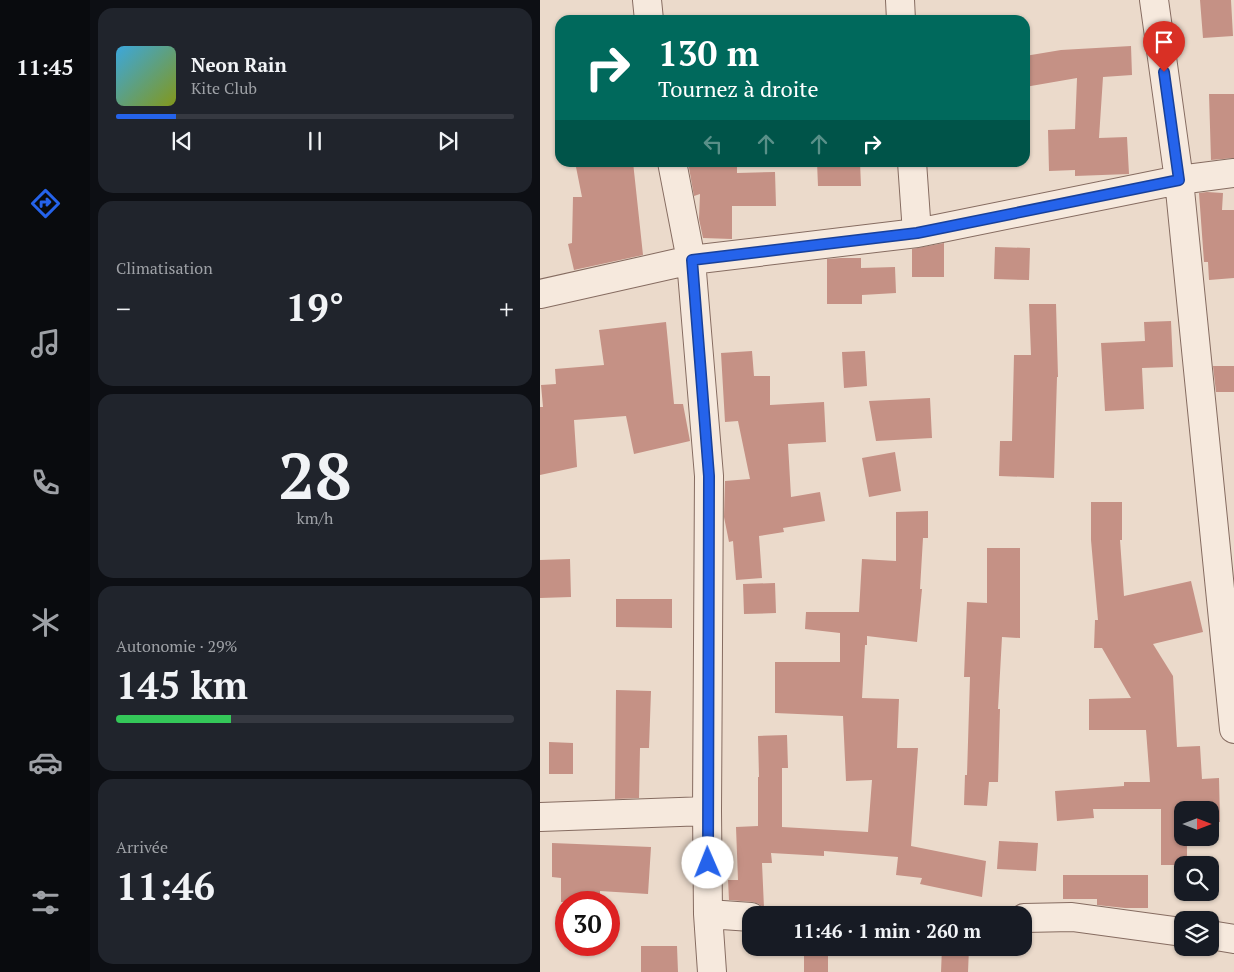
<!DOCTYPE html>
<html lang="fr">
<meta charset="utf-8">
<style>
body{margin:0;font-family:"PT Serif",serif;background:#20242c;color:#f1f3f6;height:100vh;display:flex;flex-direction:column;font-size:19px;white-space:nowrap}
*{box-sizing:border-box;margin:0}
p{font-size:16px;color:#9ea1a6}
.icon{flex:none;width:28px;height:28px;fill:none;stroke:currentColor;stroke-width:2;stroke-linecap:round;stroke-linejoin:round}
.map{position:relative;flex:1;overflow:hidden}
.details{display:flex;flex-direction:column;gap:8px;padding:8px;background:#0d0f14;width:450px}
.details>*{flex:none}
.guide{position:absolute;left:15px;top:15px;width:475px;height:152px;border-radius:15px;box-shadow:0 1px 4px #0004;background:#00695c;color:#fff;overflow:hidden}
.needle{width:32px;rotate:90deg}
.controls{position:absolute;left:634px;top:801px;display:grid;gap:10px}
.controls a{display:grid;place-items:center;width:45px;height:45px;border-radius:10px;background:#171b24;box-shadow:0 1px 4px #0004;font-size:25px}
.speed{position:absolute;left:15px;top:891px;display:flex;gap:10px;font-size:25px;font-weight:700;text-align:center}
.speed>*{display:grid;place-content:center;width:65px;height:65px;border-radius:50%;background:#171b24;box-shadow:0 1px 4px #0004;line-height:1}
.speed .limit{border:8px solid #d22;background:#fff;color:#111}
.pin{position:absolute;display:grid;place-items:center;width:42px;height:42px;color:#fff;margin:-51px -21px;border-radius:50% 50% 50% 0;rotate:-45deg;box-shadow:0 0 5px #0007}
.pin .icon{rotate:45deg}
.me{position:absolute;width:55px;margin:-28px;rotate:359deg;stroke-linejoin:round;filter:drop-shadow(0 0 4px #0008)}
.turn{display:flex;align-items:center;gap:18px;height:105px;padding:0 20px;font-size:22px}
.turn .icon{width:65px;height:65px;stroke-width:2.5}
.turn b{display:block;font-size:35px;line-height:42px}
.lanes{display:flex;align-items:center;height:48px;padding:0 20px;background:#0003;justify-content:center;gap:25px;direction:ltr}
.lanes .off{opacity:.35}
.big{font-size:38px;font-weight:600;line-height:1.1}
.details .tile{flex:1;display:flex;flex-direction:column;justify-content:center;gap:8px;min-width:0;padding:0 18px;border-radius:15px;background:#20242c}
.details .dial{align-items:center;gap:0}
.dial b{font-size:65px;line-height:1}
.song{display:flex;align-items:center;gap:15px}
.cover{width:60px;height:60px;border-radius:8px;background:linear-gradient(135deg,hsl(200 70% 55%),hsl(70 70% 35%))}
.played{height:5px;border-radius:2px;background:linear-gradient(90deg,#2563eb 15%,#363941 15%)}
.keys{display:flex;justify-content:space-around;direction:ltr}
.heat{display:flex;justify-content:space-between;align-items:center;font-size:28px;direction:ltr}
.charge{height:8px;border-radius:4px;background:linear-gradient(90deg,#34c759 29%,#363941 0)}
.trip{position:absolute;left:202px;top:906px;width:290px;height:50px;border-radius:15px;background:#171b24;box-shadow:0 1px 4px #0004;font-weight:600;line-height:50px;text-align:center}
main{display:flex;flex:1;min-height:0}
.dock{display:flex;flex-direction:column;width:90px;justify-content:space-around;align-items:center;background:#090b0e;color:#9ea1a6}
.dock .icon{width:35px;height:35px}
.dock .current{color:#2563eb}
.dock b{font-size:22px;color:#f1f3f6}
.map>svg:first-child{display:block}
</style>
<main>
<nav class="dock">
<b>11:45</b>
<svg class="icon current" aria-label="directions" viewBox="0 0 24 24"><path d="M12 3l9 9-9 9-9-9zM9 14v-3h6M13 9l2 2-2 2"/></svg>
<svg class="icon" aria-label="music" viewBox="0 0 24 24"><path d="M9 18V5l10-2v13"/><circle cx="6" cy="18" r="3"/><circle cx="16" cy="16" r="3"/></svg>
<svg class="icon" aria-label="phone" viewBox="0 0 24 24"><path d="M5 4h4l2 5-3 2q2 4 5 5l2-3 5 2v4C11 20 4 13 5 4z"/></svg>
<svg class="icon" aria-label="climate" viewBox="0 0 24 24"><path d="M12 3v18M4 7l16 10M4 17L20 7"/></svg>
<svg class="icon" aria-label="car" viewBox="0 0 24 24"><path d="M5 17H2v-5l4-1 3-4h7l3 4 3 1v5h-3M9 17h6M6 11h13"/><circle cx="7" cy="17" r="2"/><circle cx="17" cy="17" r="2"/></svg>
<svg class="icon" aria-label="filters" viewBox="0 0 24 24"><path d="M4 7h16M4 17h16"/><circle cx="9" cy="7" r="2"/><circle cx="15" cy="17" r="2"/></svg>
</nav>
<section class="details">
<div class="tile">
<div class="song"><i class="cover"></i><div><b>Neon Rain</b><p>Kite Club</p></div></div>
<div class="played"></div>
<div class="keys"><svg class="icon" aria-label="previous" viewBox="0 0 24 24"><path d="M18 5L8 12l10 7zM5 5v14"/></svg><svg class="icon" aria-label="pause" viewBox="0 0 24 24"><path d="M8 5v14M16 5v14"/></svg><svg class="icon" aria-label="next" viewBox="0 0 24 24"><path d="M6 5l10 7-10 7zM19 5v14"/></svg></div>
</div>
<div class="tile"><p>Climatisation</p>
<div class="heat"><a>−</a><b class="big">19°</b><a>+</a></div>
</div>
<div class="tile dial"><b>28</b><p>km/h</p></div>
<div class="tile"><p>Autonomie · 29%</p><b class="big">145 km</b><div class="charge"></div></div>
<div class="tile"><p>Arrivée</p><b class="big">11:46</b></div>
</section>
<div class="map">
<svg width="694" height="972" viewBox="0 0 694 972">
<rect width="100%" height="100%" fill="#ebdacb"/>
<!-- building -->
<path fill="#c59185" d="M660 0H691L693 36 663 38Z
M591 46 592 75 563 77 559 138 587 137 589 174 535 176V170L509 171 508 130 535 129 537 78 485 87V56L521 50Z
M669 94H694V158L671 160Z
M35 162H93L103 255 34 270 28 244 32 243 33 197H42Z
M148 162H197V173L235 172 236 206H192V239L163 238 159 219 160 194 154 196Z
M277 162H320L321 186H278Z
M667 192 683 193 682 210H694V278L669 280 668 262H664L659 193Z
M404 243V277H372V249Z
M455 247 490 248 489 280 454 279Z
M301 258H321V268L355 267 356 293 322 295V304H287V259Z
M489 304H516L518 377H517L514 478 459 476 460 441H472L474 355H491Z
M631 321 633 367 602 368 604 409 565 411 561 343 605 341 604 322Z
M126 322 134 404H143L150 441 94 454 86 416 34 420 37 467 0 475V407H3L1 385 16 384 15 369 64 365 59 330Z
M212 351 214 376H230V405L284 402 286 442 248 444 251 497 280 492 285 521 243 528 244 532 219 536 222 578 196 580 193 541 189 542 184 517 185 481 210 479 198 421 185 422 181 353Z
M325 351 327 386 304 388 302 352Z
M673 366H694V392H676Z
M390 398 392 438 336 441 329 401Z
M355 452 361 491 329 497 322 458Z
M551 502H582V540H580L584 596 651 581 663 632 613 644 633 676 637 747 660 746 662 779 679 778 680 822H670V810H642V838H647V865H621V809H553L554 818 517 821 515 791 584 786V782H610L606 730H549V699L591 698 562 648H554L555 620H558L551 540Z
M388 511V538H383L380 589H382L377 642 327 636V645H325L322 698 359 699 357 748H378L371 846 446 861 442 897 380 884 382 878 356 875 358 857 284 851V856L231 853 232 863H222L224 908 219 904 213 902 189 900 188 880H198L196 827 218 826V777H219L218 736 247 735 248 768H242V827L328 832 332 780 306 781 303 716 235 713V662H300V633L265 629 266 612H319L322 559 356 561V512Z
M447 548H480V638L462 637 458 709H460L458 782H449L447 806 424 805 425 775H427L430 677H424L427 602 447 603Z
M30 559 31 597 0 598V560Z
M235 583 236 613 204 614 203 584Z
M76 599H132V628L76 627Z
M76 690 111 691 109 748H100L99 798 75 799Z
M9 742 33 743V774H9Z
M459 841 498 843 496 871 457 869Z
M12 843 111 847 108 894 60 891V902H21V878L12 877Z
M523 875H608V908H585L557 905V899H523Z
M101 946H137L138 972H101Z
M264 948H288V972H264Z
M402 948H429L428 972H401Z"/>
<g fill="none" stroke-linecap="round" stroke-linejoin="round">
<defs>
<path id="minor" d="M107 0 109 20
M360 0 361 20
M614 0 639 180 694 729
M132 162 151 260 169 476 167 811 168 914 172 972
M372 162 377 233
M0 294 151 260 377 233 639 180 694 173
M0 817 167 811
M168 914 211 917
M484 918 532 917 642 932
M670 935 694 939"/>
</defs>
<!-- minor casing -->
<use href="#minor" stroke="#866c61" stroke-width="30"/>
<!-- minor -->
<use href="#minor" stroke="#f6e9dd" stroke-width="28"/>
</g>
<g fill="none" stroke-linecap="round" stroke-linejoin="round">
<defs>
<path id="route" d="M168 863 169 476 152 260 377 233 639 180 624 72"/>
</defs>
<!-- route casing -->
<use href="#route" stroke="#184099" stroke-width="12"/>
<!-- route -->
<use href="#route" stroke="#2563eb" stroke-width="9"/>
</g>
</svg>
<div class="controls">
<a><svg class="needle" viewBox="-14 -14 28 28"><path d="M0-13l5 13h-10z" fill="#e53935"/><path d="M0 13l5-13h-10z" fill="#9ea1a6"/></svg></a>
<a><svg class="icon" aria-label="search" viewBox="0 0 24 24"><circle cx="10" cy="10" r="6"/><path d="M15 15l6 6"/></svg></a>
<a><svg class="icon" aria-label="layers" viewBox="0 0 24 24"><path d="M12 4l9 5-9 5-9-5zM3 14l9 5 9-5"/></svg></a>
</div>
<div class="speed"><div class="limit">30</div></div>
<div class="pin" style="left:624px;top:72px;background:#d93025"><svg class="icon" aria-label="arrive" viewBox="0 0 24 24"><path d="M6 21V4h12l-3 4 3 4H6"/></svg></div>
<svg class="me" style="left:168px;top:863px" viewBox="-20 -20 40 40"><circle r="19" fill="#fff"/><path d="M0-13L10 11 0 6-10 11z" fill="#2563eb"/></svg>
<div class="trip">11:46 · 1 min · 260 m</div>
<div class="guide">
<div class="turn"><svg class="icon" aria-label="right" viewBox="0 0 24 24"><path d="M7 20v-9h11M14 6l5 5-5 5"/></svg><div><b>130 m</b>Tournez à droite</div></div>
<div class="lanes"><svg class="icon off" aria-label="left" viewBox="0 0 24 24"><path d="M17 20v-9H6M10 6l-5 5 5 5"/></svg><svg class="icon off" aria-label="ahead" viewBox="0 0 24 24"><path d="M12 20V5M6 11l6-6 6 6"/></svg><svg class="icon off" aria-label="ahead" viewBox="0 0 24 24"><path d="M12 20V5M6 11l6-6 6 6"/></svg><svg class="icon" aria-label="right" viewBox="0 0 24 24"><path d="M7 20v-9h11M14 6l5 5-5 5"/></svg></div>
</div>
</div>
</main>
